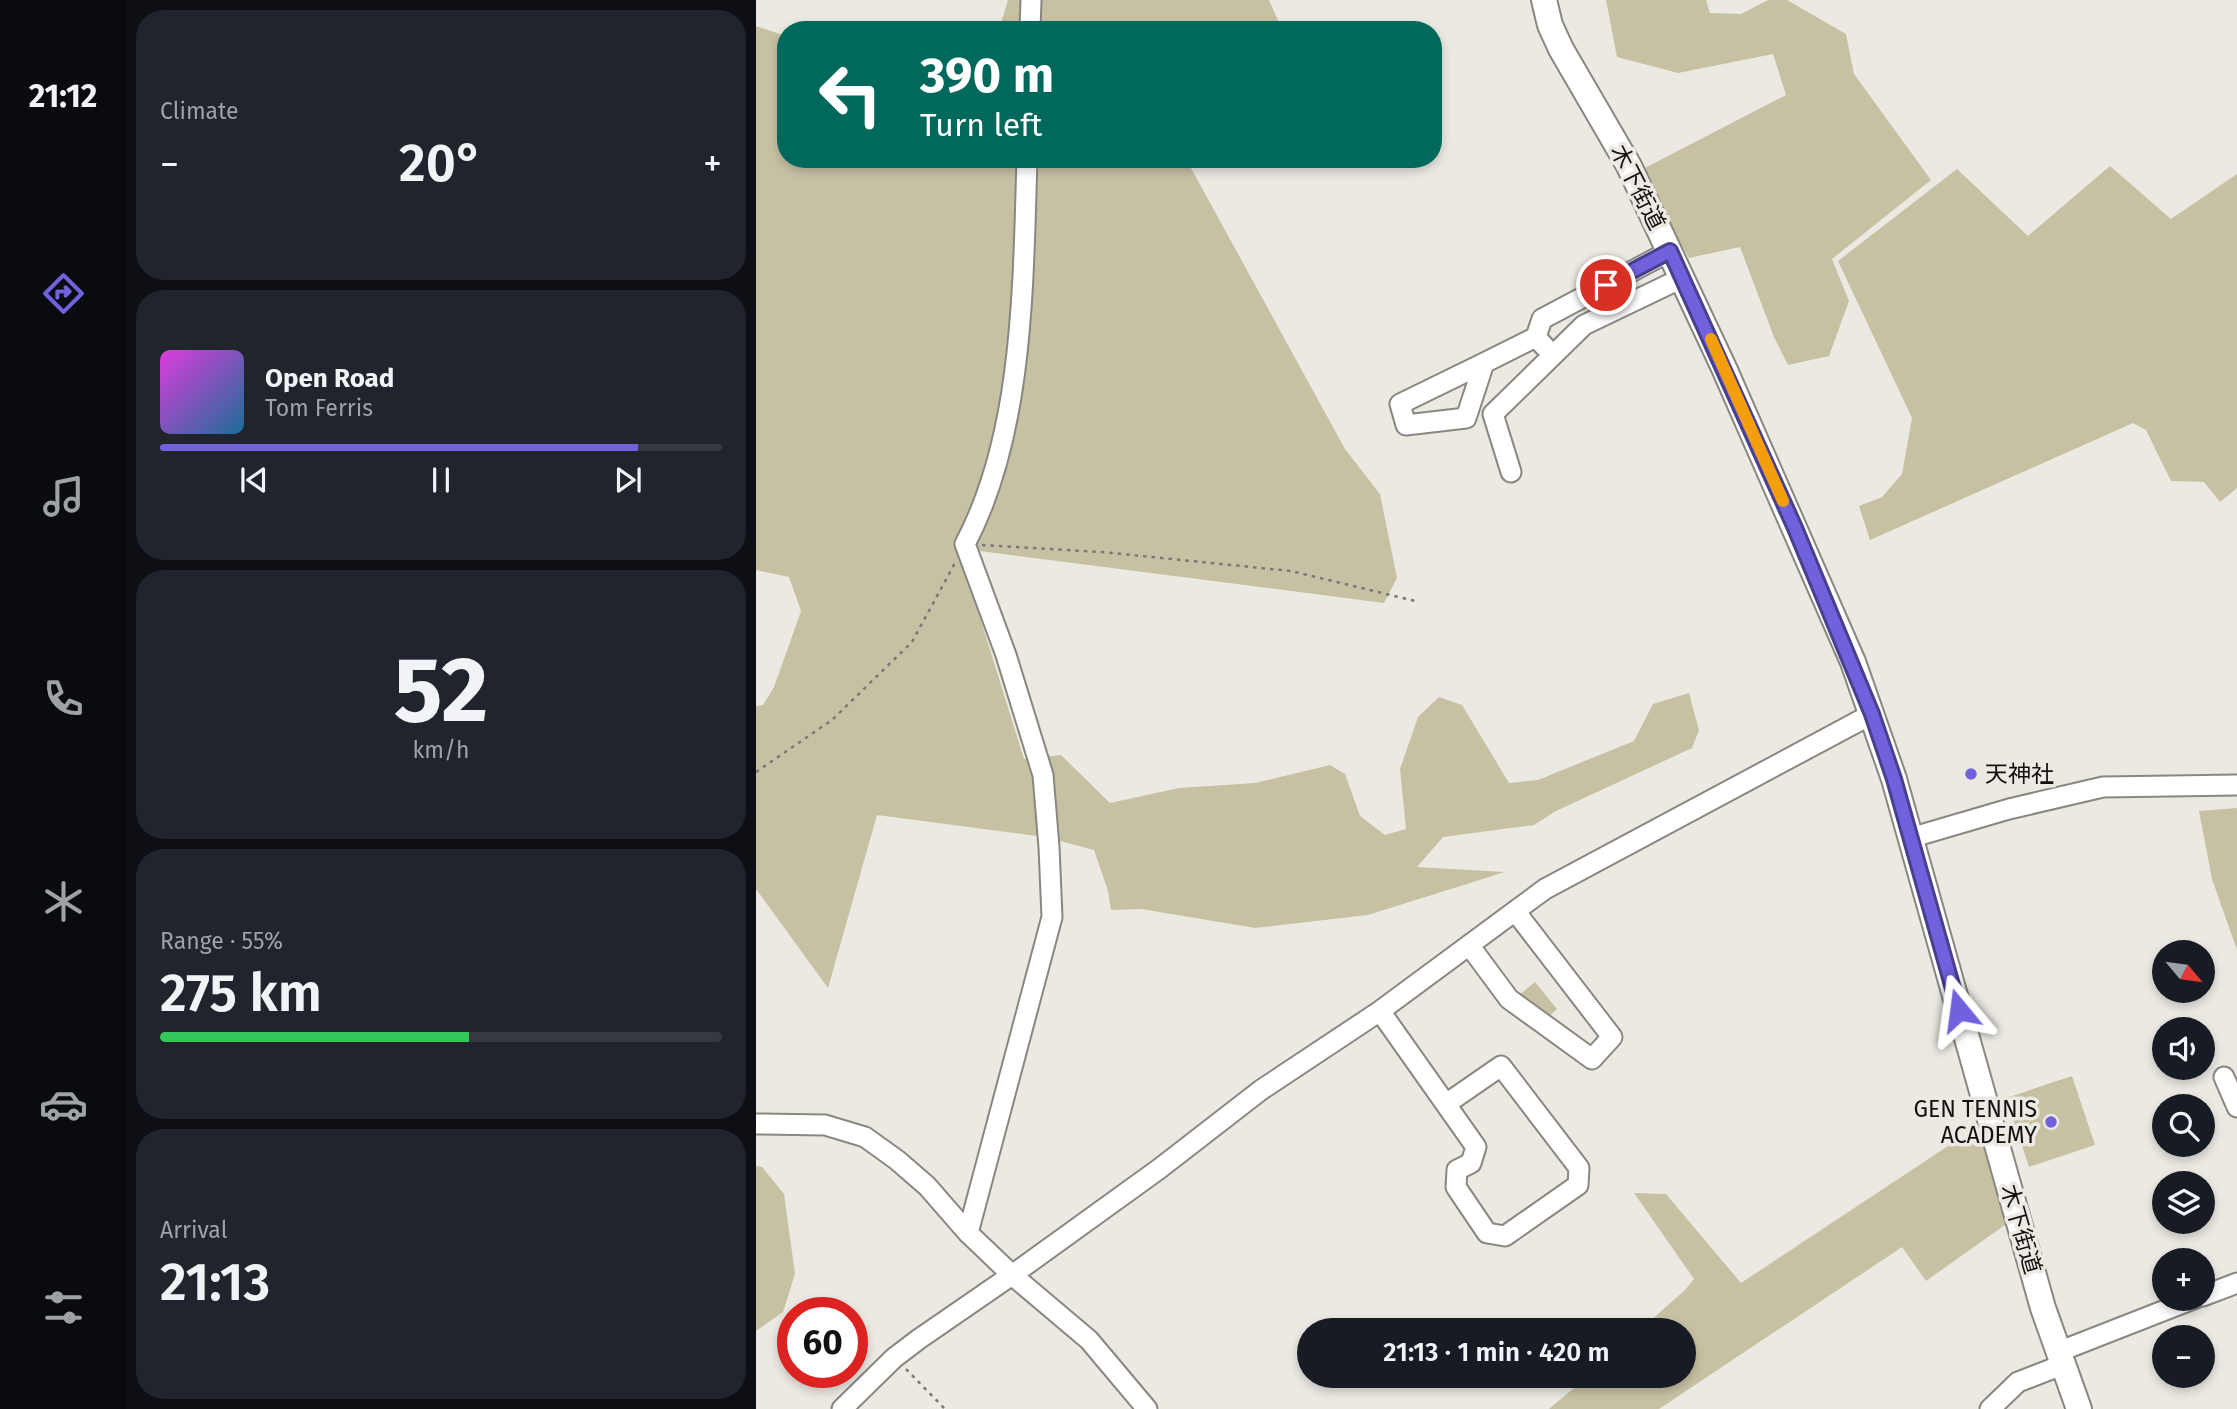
<!DOCTYPE html>
<meta charset="utf-8">
<style>
body{margin:0;font-family:"Fira Sans","Noto Sans JP",sans-serif;background:#20242c;color:#f1f3f6;height:100vh;display:flex;flex-direction:column;font-size:26px;white-space:nowrap}
*{box-sizing:border-box;margin:0}
p{font-size:23px;color:#9ea1a6}
.icon{flex:none;width:38px;height:38px;fill:none;stroke:currentColor;stroke-width:2;stroke-linecap:round;stroke-linejoin:round}
.map{position:relative;flex:1;overflow:hidden}
.panel{display:flex;flex-direction:column;gap:10px;padding:10px;background:#0d0f14;width:630px}
.panel>*{flex:none}
.banner{position:absolute;left:21px;top:21px;width:665px;height:147px;border-radius:28px;box-shadow:0 4px 10px #0003;background:#00695c;color:#fff;overflow:hidden}
.needle{width:46px;rotate:119deg}
.buttons{position:absolute;left:1396px;top:940px;display:grid;gap:14px}
.buttons a{display:grid;place-items:center;width:63px;height:63px;border-radius:50%;background:#171b24;box-shadow:0 4px 10px #0003;font-size:35px}
.speed{position:absolute;left:21px;top:1297px;display:flex;gap:14px;font-size:35px;font-weight:700;text-align:center}
.speed>*{display:grid;place-content:center;width:91px;height:91px;border-radius:50%;background:#171b24;box-shadow:0 4px 10px #0003;line-height:1}
.speed .limit{border:10px solid #d22;background:#fff;color:#111}
.pin{position:absolute;display:grid;place-items:center;width:60px;height:60px;color:#fff;margin:-30px;border:4px solid #fff;border-radius:50%;box-shadow:0 2px 7px #0007}
.me{position:absolute;width:77px;margin:-38px;rotate:344deg;stroke-linejoin:round;filter:drop-shadow(0 0 5px #0008)}
.turn{display:flex;align-items:center;gap:24px;height:147px;padding:0 28px;font-size:32px}
.turn .icon{width:91px;height:91px;stroke-width:2.5}
.turn b{display:block;font-size:49px;line-height:60px}
.big{font-size:52px;font-weight:600;line-height:1.1}
.panel .widget{flex:1;display:flex;flex-direction:column;justify-content:center;gap:10px;min-width:0;padding:0 24px;border-radius:28px;background:#20242c}
.panel .dial{align-items:center;gap:0}
.dial b{font-size:91px;line-height:1}
.song{display:flex;align-items:center;gap:21px}
.cover{width:84px;height:84px;border-radius:10px;background:linear-gradient(135deg,hsl(300 70% 55%),hsl(200 70% 35%))}
.played{height:7px;border-radius:4px;background:linear-gradient(90deg,#6f62dc 85%,#363941 85%)}
.keys{display:flex;justify-content:space-around;direction:ltr}
.heat{display:flex;justify-content:space-between;align-items:center;font-size:38px;direction:ltr}
.charge{height:10px;border-radius:5px;background:linear-gradient(90deg,#34c759 55%,#363941 0)}
.trip{position:absolute;left:541px;top:1318px;width:399px;height:70px;border-radius:35px;background:#171b24;box-shadow:0 4px 10px #0003;font-weight:600;line-height:70px;text-align:center}
main{display:flex;flex:1;min-height:0}
.tabs{display:flex;flex-direction:column;width:126px;justify-content:space-around;align-items:center;background:#090b0e;color:#9ea1a6}
.tabs .icon{width:49px;height:49px}
.tabs .active{color:#6f62dc}
.tabs b{font-size:32px;color:#f1f3f6}
.map>svg:first-child{display:block}
</style>
<main>
<nav class="tabs">
<b>21:12</b>
<svg class="icon active" aria-label="directions" viewBox="0 0 24 24"><path d="M12 3l9 9-9 9-9-9zM9 14v-3h6M13 9l2 2-2 2"/></svg>
<svg class="icon" aria-label="music" viewBox="0 0 24 24"><path d="M9 18V5l10-2v13"/><circle cx="6" cy="18" r="3"/><circle cx="16" cy="16" r="3"/></svg>
<svg class="icon" aria-label="phone" viewBox="0 0 24 24"><path d="M5 4h4l2 5-3 2q2 4 5 5l2-3 5 2v4C11 20 4 13 5 4z"/></svg>
<svg class="icon" aria-label="climate" viewBox="0 0 24 24"><path d="M12 3v18M4 7l16 10M4 17L20 7"/></svg>
<svg class="icon" aria-label="car" viewBox="0 0 24 24"><path d="M5 17H2v-5l4-1 3-4h7l3 4 3 1v5h-3M9 17h6M6 11h13"/><circle cx="7" cy="17" r="2"/><circle cx="17" cy="17" r="2"/></svg>
<svg class="icon" aria-label="filters" viewBox="0 0 24 24"><path d="M4 7h16M4 17h16"/><circle cx="9" cy="7" r="2"/><circle cx="15" cy="17" r="2"/></svg>
</nav>
<section class="panel">
<div class="widget"><p>Climate</p>
<div class="heat"><a>−</a><b class="big">20°</b><a>+</a></div>
</div>
<div class="widget">
<div class="song"><i class="cover"></i><div><b>Open Road</b><p>Tom Ferris</p></div></div>
<div class="played"></div>
<div class="keys"><svg class="icon" aria-label="previous" viewBox="0 0 24 24"><path d="M18 5L8 12l10 7zM5 5v14"/></svg><svg class="icon" aria-label="pause" viewBox="0 0 24 24"><path d="M8 5v14M16 5v14"/></svg><svg class="icon" aria-label="next" viewBox="0 0 24 24"><path d="M6 5l10 7-10 7zM19 5v14"/></svg></div>
</div>
<div class="widget dial"><b>52</b><p>km/h</p></div>
<div class="widget"><p>Range · 55%</p><b class="big">275 km</b><div class="charge"></div></div>
<div class="widget"><p>Arrival</p><b class="big">21:13</b></div>
</section>
<div class="map">
<svg width="1481" height="1409" viewBox="0 0 1481 1409">
<rect width="100%" height="100%" fill="#ebe9e2"/>
<!-- green -->
<path fill="#c7c1a4" d="M252 0H513L526 30H243Z
M850 0H950L954 13 985 14 1012 0H1031L1090 34 1098 74 1175 180 1076 259 1093 301 1073 356 1032 365 1018 337 984 247 933 258 883 171 1030 95 1017 54 922 73 861 57Z
M0 26 30 36V159H430L589 449 624 494 641 578 628 603 224 551 209 569 268 759 305 755 354 803 423 788 499 783 574 765 589 774 604 816 629 835 650 829 644 769 662 717 683 697 706 705 753 783 782 780 878 741 897 704 933 693 943 730 936 748 800 811 778 825 687 837 661 867 749 872 612 915 499 928 385 909 355 910 352 891 338 850 289 837 121 815 72 988 0 889V706L7 705 18 687 45 611 33 577 0 570Z
M1354 166 1415 219 1481 174V488L1464 502 1448 482 1415 481 1390 430 1377 423 1114 540 1103 506 1126 497 1146 474 1156 418 1082 261 1201 169 1272 236Z
M1481 808V950L1456 879 1443 811Z
M779 982 801 1009 789 1020 761 997Z
M1316 1076 1339 1145 1273 1167 1250 1098Z
M1201 1140 1233 1149 1253 1222 1170 1281 1146 1247 903 1409H793L832 1376H928V1330H884L929 1290 938 1279 878 1193 910 1194 985 1283Z
M0 1166 6 1167 28 1194 39 1274 27 1312 0 1331Z"/>
<g fill="none" stroke-linecap="round" stroke-linejoin="round">
<defs>
<path id="minor" d="M274 30 275 0
M789 347 780 337 786 319 914 251
M728 363 644 404 650 425 710 418 728 363 780 337
M755 472 737 414 828 325 926 278
M1154 838 1253 809 1347 787 1481 785
M713 945 753 999 836 1059 856 1037 759 911
M624 1011 720 1147 715 1163 701 1170 700 1187 731 1233 749 1236 822 1185 823 1168 745 1066 690 1104
M1468 1077 1481 1107
M0 1124 69 1125 109 1137 141 1160 171 1186 212 1233 256 1275 333 1340 391 1409
M212 1233 296 917 293 847 287 775 250 655 209 544C268 433 267 283 271 159
M1447 1296 1481 1283
M1302 1352 1440 1298
M86 1409 138 1358 163 1339 256 1275 403 1169 505 1090 624 1011 789 889 1116 714
M1234 1409 1262 1382 1306 1365"/>
<path id="major" d="M788 0 794 25 805 49 873 166 968 368 1097 662 1138 779 1287 1308 1323 1409"/>
</defs>
<!-- minor casing -->
<use href="#minor" stroke="#888780" stroke-width="23"/>
<!-- major casing -->
<use href="#major" stroke="#888780" stroke-width="28"/>
<!-- path -->
<path stroke="#7a7974" stroke-width="2.5" stroke-dasharray="3.5 5" stroke-linecap="butt" d="M226 545 346 552 535 571 659 601
M0 772 76 720 156 642 199 563
M150 1369 189 1409"/>
<!-- minor -->
<use href="#minor" stroke="#fff" stroke-width="19"/>
<!-- major -->
<use href="#major" stroke="#fff" stroke-width="24"/>
</g>
<g fill="none" stroke-linecap="round" stroke-linejoin="round">
<defs>
<path id="route" d="M850 285 914 251 1039 528 1116 714 1138 779 1203 1010"/>
</defs>
<!-- route casing -->
<use href="#route" stroke="#48408f" stroke-width="18"/>
<!-- route -->
<use href="#route" stroke="#6f62dc" stroke-width="12"/>
<!-- slow -->
<path stroke="#f59e0b" stroke-width="12" d="M955 339 1027 501"/>
</g>
<!-- markers -->
<g fill="#6f62dc" stroke="#ebe9e2" stroke-width="2.5">
<circle cx="1215" cy="774" r="7"/>
<circle cx="1295" cy="1122" r="7"/>
</g>
<g text-anchor="middle" dominant-baseline="central" stroke-width="7" stroke-linejoin="round" paint-order="stroke">
<!-- street labels -->
<g font-size="23" fill="#12110f" stroke="#ebe9e2">
<text transform="translate(882 187) rotate(63)">木下街道</text>
<text transform="translate(1265 1229) rotate(74)">木下街道</text>
</g>
<!-- poi labels -->
<g font-size="23" fill="#12110f" stroke="#ebe9e2" text-anchor="start">
<text x="1229" y="774">天神社</text>
<text x="1281" y="1109" text-anchor="end">GEN TENNIS<tspan x="1281" dy="26">ACADEMY</tspan></text>
</g>
</g>
</svg>
<div class="buttons">
<a><svg class="needle" viewBox="-14 -14 28 28"><path d="M0-13l5 13h-10z" fill="#e53935"/><path d="M0 13l5-13h-10z" fill="#9ea1a6"/></svg></a>
<a><svg class="icon" aria-label="sound" viewBox="0 0 24 24"><path d="M4 9h4l5-4v14l-5-4H4zM17 9q2 3 0 6"/></svg></a>
<a><svg class="icon" aria-label="search" viewBox="0 0 24 24"><circle cx="10" cy="10" r="6"/><path d="M15 15l6 6"/></svg></a>
<a><svg class="icon" aria-label="layers" viewBox="0 0 24 24"><path d="M12 4l9 5-9 5-9-5zM3 14l9 5 9-5"/></svg></a>
<a>+</a>
<a>−</a>
</div>
<div class="speed"><div class="limit">60</div></div>
<div class="pin" style="left:850px;top:285px;background:#d93025"><svg class="icon" aria-label="arrive" viewBox="0 0 24 24"><path d="M6 21V4h12l-3 4 3 4H6"/></svg></div>
<svg class="me" style="left:1203px;top:1010px" viewBox="-20 -20 40 40"><path d="M0-17L14 15 0 8-14 15z" fill="#6f62dc" stroke="#fff" stroke-width="4"/></svg>
<div class="trip">21:13 · 1 min · 420 m</div>
<div class="banner">
<div class="turn"><svg class="icon" aria-label="left" viewBox="0 0 24 24"><path d="M17 20v-9H6M10 6l-5 5 5 5"/></svg><div><b>390 m</b>Turn left</div></div>
</div>
</div>
</main>
